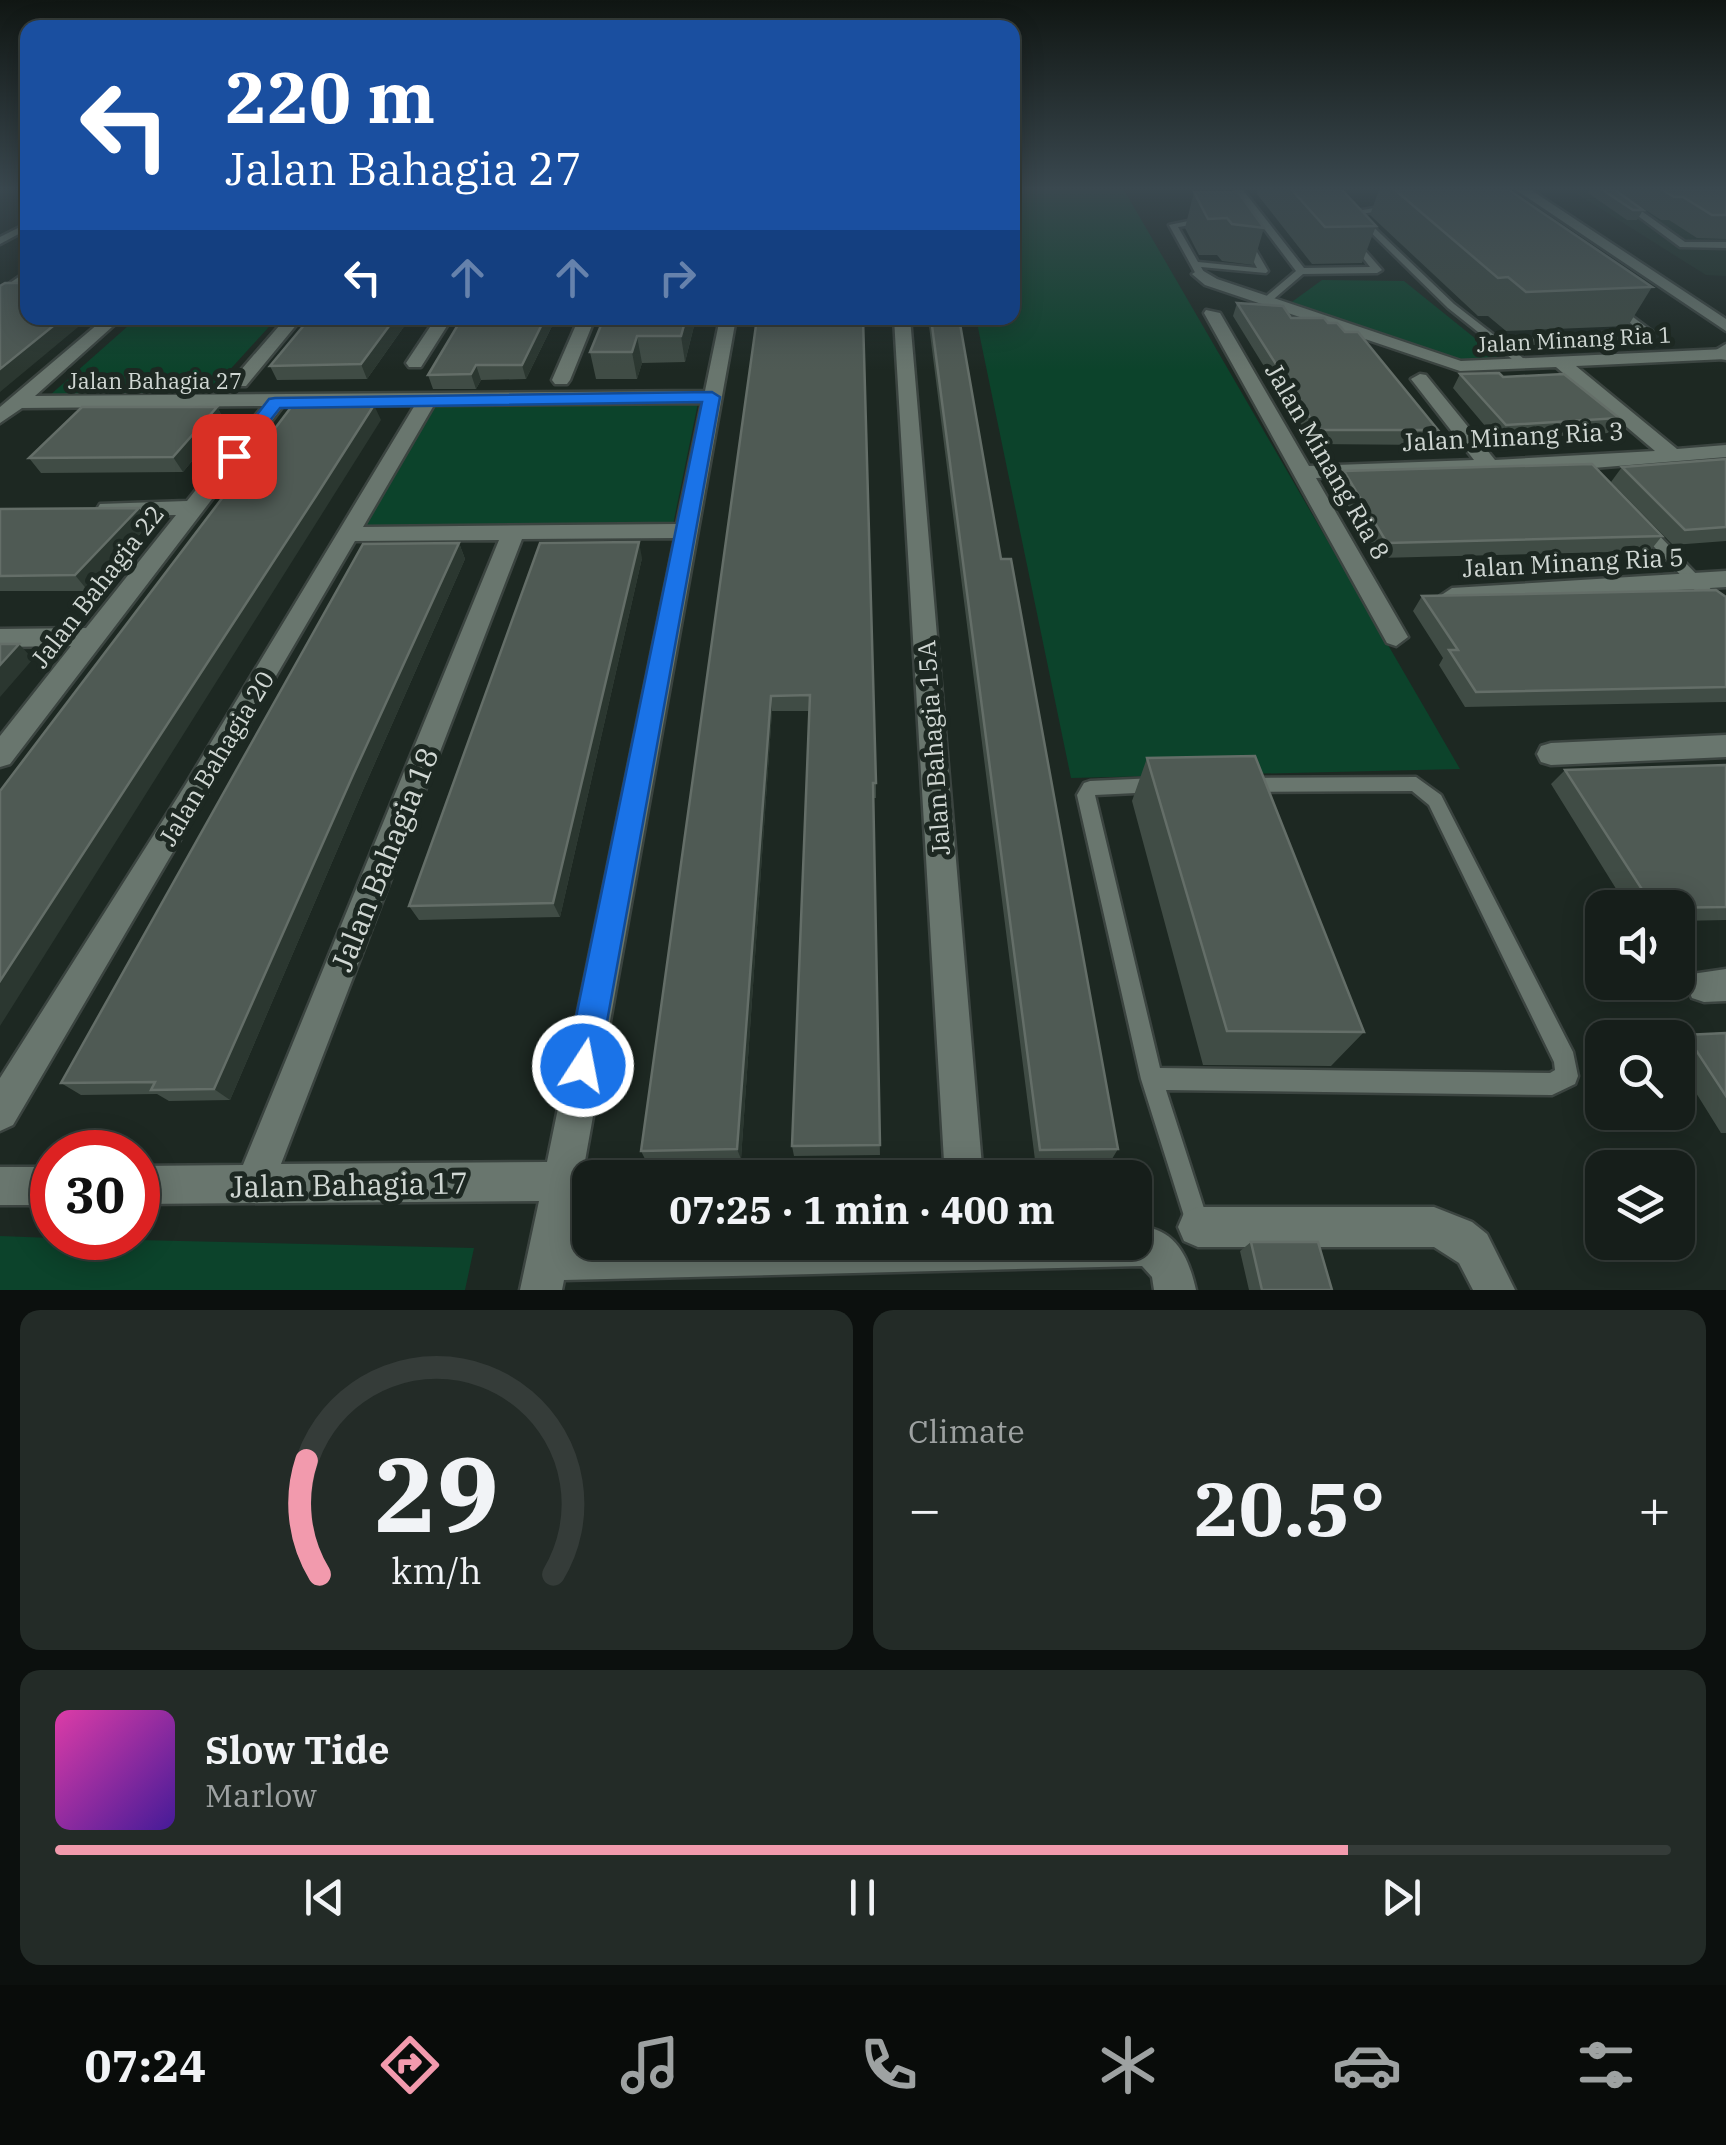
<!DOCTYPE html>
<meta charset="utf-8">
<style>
body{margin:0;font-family:"IBM Plex Serif",serif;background:#232b27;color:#f1f3f6;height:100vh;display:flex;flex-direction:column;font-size:38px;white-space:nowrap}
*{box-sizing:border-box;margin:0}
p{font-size:32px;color:#9ea2a2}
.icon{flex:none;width:55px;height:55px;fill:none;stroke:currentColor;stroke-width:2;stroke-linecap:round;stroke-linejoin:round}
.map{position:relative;height:1290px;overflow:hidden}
.panel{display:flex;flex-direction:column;gap:20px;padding:20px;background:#0c100e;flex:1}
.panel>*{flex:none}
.hud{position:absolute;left:20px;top:20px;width:1000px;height:305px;border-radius:20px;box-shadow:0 5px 25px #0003,0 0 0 2px #353c39;background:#1a4fa0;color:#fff;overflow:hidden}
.controls{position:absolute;left:1585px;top:890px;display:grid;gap:20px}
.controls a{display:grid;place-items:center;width:110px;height:110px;border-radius:20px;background:#161e1a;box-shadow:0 5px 25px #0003,0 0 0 2px #353c39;font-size:50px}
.speed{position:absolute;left:30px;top:1130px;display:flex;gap:20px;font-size:50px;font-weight:700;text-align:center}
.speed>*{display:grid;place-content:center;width:130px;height:130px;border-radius:50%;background:#161e1a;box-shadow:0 5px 25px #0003,0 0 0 2px #353c39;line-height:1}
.speed .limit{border:15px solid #d22;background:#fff;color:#111}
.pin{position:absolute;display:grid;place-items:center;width:85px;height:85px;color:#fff;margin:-42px;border-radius:20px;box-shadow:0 5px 15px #0006}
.me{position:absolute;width:110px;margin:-55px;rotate:11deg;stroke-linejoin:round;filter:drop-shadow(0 0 8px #0008)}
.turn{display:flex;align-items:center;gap:35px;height:210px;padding:0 40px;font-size:45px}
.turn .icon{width:130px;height:130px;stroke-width:2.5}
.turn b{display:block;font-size:70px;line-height:85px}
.lanes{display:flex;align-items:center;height:95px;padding:0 40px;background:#0003;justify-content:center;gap:50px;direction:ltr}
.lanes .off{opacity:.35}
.big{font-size:75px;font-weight:700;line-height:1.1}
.panel .card{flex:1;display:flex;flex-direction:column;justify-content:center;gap:15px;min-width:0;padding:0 35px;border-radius:20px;background:#232b27}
.panel .dial{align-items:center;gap:0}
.dial svg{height:260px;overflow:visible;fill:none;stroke:#353c39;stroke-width:7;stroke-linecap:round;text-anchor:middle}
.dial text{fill:#f1f3f6;stroke:none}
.song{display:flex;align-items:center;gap:30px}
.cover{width:120px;height:120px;border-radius:15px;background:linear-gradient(135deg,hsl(320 70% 55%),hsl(260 70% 35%))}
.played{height:10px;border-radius:5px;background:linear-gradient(90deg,#f29aad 80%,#353c39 80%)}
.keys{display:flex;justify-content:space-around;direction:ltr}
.heat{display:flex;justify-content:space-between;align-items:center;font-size:55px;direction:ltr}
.panel .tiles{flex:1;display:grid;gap:20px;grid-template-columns:1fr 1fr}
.card:last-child{grid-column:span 2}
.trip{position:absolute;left:572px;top:1160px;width:580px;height:100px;border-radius:20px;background:#161e1a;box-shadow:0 5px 25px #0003,0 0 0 2px #353c39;font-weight:700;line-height:100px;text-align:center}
.tab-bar{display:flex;height:160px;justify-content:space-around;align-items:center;background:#090c0a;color:#9ea2a2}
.tab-bar .icon{width:70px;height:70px}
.tab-bar .current{color:#f29aad}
.tab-bar b{font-size:45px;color:#f1f3f6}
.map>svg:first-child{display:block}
</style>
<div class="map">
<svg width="1726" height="1290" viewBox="0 0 1726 1290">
<rect width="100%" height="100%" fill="#1d2822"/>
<!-- built -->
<path fill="#203228" d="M1599 190H1726V276L1706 275 1574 192Z"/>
<!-- green -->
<path fill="#0c432b" d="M1013 190H1124L1460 769 1071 778 976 318H1012Z
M1322 280 1404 281 1502 360 1460 361 1289 304Z
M137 318H277L206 396H49Z
M698 403 673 525 355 528 427 407Z
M0 1236 52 1238 474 1248 465 1290H0Z"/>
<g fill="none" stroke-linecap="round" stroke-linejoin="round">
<defs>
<path id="lane" d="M1235 190H1243L1304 268 1370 267 1350 241 1354 238 1382 270 1377 273 1303 274 1269 303H1263V299L1296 271Z
M1603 190H1612L1685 242H1726V248L1680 247Z
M1393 205H1396V209L1360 214 1454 304 1503 342 1639 330 1614 310 1612 308 1617 305 1653 332 1648 335 1510 347 1531 365 1522 367 1448 308 1350 212Z
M1203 218 1207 221 1206 223 1178 227 1198 262 1257 268 1242 240 1246 237 1250 240 1268 271 1266 273 1201 267 1205 274 1197 276 1169 225Z
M28 223V229L0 244V237Z
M1646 526 1651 527 1726 605V619L1721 618 1641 533 1639 530 1641 527Z
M1416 777 1441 795 1573 1052 1578 1076 1575 1084 1552 1095 1166 1090 1210 1227 1206 1235 1198 1239 1190 1235 1141 1079 1077 795 1084 783 1090 781 1156 778 1162 780 1165 785 1162 790 1156 792 1095 795 1160 1068 1550 1073 1555 1070 1554 1062 1429 805 1412 791 1249 792 1243 790 1240 785 1243 780 1249 778Z"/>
<path id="street" d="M1200 269 1217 279 1461 361 1726 349V359L1576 366 1677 449 1726 445V457L1581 469 1316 478 1408 637 1396 646 1387 643 1204 313 1206 310 1220 313 1309 466 1474 460 1411 379 1420 374 1426 375 1495 460 1655 451 1556 367 1460 371 1205 285 1192 274Z
M28 275V284L0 302V290L20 276Z
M105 318H122L35 396 705 391 720 318H736L571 1239H590V1242H1135V1226C1175 1227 1188 1255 1196 1290H1154L1152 1277 1142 1266 564 1280 562 1290H520L539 1201 138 1204V1166L243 1165 499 540 355 541 13 1125 0 1131V1078L186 784 415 405 283 406 10 764 0 767V736L71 646 0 647V629L86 628 176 515 108 516 97 509 100 504 187 501 263 406 22 408 0 423V407ZM702 403 677 524 363 527 434 405ZM675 538 547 1162 281 1164 522 539Z
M286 318H302L246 386H234V378Z
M436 318H452L421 367H409L406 363Z
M579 318H595L570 380 567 384H555L552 380Z
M894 318H910L983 1178H945Z
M1726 571V587L1452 604 1440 596 1452 588Z
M1726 735V757L1551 765 1541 762 1537 754 1541 746 1551 743Z
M1726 969V1001L1704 1002 1692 998 1687 986 1692 974Z
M0 1167H52V1205H0Z
M1198 1207H1434L1472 1222 1487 1234 1515 1290H1473L1459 1263 1434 1247H1198L1184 1241 1178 1227 1184 1213Z"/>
<path id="secondary" d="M1516 190H1531L1726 319V331Z
M1726 344V360L1716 358V350Z"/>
</defs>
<!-- lane casing -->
<use href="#lane" stroke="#3b4440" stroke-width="5"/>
<!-- street casing -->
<use href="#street" stroke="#3b4440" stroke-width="5"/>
<!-- secondary casing -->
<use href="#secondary" stroke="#3b4440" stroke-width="5"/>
<!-- lane -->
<use href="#lane" fill="#69766e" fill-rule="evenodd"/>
<!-- street -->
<use href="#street" fill="#69766e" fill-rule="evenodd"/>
<!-- secondary -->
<use href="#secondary" fill="#69766e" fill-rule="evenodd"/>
</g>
<!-- wall -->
<path fill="#404c45" d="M1258 190H1342L1376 226 1362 263 1312 264 1257 194Z
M1379 190H1509L1652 287 1628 326 1506 331 1488 316H1478L1370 215Z
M1589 190H1726V239L1697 238 1669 220H1661L1624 196 1643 210 1637 220H1627L1588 193Z
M1194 192 1264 228 1253 265 1222 261 1217 255H1199L1185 228Z
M1237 303 1291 318 1328 323 1345 332 1438 430 1430 445 1312 444 1233 316Z
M410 318 367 379 277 380 270 366Z
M462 318H556L526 379 481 380 476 389H433L428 375Z
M604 318H696L685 362 642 363 637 379H596L590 352Z
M757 318 876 783V798H873L880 1155 794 1156 792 1146 809 711H772L741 1159 646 1161 641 1151Z
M928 318H959L1001 559 1118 1149 1112 1159 1035 1160Z
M1460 374 1503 377 1619 418 1609 433 1497 440 1453 388Z
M217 407 225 421 183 472 41 473 29 458Z
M1726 459V541L1673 545 1611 482 1622 467Z
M1344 471 1662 536 1650 551 1379 558 1337 487Z
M139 508 150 523 88 591H0V509Z
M459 543 465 559 363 790 230 1100 169 1101 157 1094 81 1095 61 1083Z
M642 558 560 917 419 920 409 906Z
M1422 596 1726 597V702L1465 707 1439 665 1443 658 1413 611Z
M1147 758 1364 1032 1331 1066 1203 1065 1132 801Z
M1726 765V920L1678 921V908H1628L1551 784 1565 770Z
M1726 1033V1133H1721L1678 1064V1040L1686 1035Z
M1251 1242 1332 1290H1249L1240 1251Z"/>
<!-- shaded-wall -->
<path fill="#2b3730" d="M63 318H89L0 392V369Z
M395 318H410L367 379 361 364Z
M545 318H556L526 379 522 365Z
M686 318H696L685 362 681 336Z
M637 336 642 363 637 379 632 352Z
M476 365 481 380 476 389 471 374Z
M374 405 381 420 0 1026V981Z
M217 407 225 421 183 472 173 457Z
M139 508 150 523 88 591 75 575Z
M639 542 642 558 560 917 553 903Z
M459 543 465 559 363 790 230 1100 214 1089 353 775Z
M19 644 33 659 0 697V665Z
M771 696 772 711 741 1159 737 1149Z"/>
<!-- building -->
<path fill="#4f5a54" stroke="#646e68" stroke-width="2.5" d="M1292 190H1342L1376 226 1325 227Z
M1395 190H1509L1652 287 1526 292 1508 277 1498 278Z
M1603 190H1615L1643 210H1633Z
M1663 190H1726V215H1712L1683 197H1674Z
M1194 192H1238L1264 228 1232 224 1227 218 1208 219Z
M5 283H28V318H63L0 369V286Z
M1237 303 1283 306 1291 318H1324L1328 323H1337L1345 332H1358L1438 430H1318Z
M310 318H395L361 364 270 366Z
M462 318H545L522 365H476L471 374 428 375Z
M604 318H686L681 336H637L632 352H590Z
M757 318H863L876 783H873L880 1145 792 1146 810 695 771 696 737 1149 641 1151Z
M931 318H959L1001 559H1011L1118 1149 1040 1150Z
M1499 373 1503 377 1564 374 1619 418 1506 425 1460 374Z
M374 405 316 496 0 981V791L292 406Z
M82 407H217L173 457 29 458Z
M1726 459V527L1685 530 1622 467Z
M1592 464 1662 536 1387 543 1344 471Z
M139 508 75 575 0 576V509Z
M639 542 553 903 409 906 540 543Z
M459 543 353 775 214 1089 151 1090 155 1082 61 1083 363 544Z
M1716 590 1726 597V687L1476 692 1449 650H1458L1422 596Z
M0 644H19L0 665Z
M1255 756 1364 1032 1227 1031 1147 758Z
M1726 765V907L1654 908 1565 770Z
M1726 1033V1096L1686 1035Z
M1251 1242H1318L1332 1290H1262Z"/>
<!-- sky -->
<linearGradient id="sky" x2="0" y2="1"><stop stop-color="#101613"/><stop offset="0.51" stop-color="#3a484f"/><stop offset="1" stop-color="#3a484f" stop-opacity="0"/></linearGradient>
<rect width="1726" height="370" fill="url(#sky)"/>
<!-- route -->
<path fill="#1a73e8" stroke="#114b97" stroke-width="2.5" d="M712 392 720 397 599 1066 594 1078 583 1083 571 1078 566 1066 702 402 280 408 240 459H227L225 456 269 399 275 398Z"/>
<g text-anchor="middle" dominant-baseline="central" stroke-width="10" stroke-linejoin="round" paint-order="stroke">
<!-- far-street labels -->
<g font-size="22" fill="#d0d7d3" stroke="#1d2822">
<text transform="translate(1574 339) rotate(-3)">Jalan Minang Ria 1</text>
<text x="155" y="380">Jalan Bahagia 27</text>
</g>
<!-- street labels -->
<g font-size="25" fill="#d0d7d3" stroke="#1d2822">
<text transform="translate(1513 436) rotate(-3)">Jalan Minang Ria 3</text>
<text transform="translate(1328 461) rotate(60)">Jalan Minang Ria 8</text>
<text transform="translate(1573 562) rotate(-3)">Jalan Minang Ria 5</text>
<text transform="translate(97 586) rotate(-52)">Jalan Bahagia 22</text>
<text transform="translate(933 748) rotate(-94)">Jalan Bahagia 15A</text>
<text transform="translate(216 758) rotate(-59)">Jalan Bahagia 20</text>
</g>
<!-- near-street labels -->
<g font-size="30" fill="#d0d7d3" stroke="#1d2822">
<text transform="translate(384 859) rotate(-68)">Jalan Bahagia 18</text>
<text transform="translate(349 1184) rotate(-1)">Jalan Bahagia 17</text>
</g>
</g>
</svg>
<div class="controls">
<a><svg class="icon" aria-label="sound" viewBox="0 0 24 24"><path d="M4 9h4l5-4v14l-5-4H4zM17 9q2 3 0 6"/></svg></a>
<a><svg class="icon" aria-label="search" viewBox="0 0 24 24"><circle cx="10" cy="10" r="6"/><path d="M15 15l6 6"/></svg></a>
<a><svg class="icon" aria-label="layers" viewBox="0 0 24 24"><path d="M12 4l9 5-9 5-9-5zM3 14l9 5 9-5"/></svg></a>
</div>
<div class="speed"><div class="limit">30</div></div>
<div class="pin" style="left:234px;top:456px;background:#d93025"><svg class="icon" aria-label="arrive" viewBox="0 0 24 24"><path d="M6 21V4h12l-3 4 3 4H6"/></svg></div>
<svg class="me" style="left:583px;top:1066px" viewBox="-20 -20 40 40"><circle r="17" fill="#1a73e8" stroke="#fff" stroke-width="3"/><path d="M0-11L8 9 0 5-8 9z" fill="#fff"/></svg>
<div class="trip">07:25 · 1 min · 400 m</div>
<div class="hud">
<div class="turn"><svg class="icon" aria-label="left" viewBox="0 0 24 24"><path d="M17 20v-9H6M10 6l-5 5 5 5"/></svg><div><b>220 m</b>Jalan Bahagia 27</div></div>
<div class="lanes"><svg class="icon" aria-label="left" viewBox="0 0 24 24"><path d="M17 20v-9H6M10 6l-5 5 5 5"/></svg><svg class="icon off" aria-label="ahead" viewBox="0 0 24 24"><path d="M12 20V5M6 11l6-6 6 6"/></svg><svg class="icon off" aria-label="ahead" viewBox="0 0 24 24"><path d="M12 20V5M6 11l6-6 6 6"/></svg><svg class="icon off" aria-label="right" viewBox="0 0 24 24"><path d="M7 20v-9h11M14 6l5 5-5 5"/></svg></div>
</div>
</div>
<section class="panel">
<div class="tiles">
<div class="card dial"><svg viewBox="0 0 100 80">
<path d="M14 69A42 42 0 1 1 86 69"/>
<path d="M14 69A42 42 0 0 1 10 34" stroke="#f29aad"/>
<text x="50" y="56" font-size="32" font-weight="700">29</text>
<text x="50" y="72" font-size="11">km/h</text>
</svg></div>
<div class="card"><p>Climate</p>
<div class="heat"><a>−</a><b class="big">20.5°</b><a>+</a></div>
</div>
<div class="card">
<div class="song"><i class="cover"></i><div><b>Slow Tide</b><p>Marlow</p></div></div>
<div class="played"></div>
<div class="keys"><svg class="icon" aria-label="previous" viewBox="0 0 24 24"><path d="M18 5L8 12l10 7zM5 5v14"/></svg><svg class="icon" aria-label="pause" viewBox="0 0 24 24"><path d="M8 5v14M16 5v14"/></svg><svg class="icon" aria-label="next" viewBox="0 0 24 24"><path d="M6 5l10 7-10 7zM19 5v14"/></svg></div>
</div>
</div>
</section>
<nav class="tab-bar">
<b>07:24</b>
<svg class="icon current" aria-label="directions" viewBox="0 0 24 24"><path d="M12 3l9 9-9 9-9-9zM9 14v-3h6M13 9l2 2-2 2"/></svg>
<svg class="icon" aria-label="music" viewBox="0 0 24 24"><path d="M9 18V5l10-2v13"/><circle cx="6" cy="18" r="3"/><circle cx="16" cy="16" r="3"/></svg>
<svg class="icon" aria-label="phone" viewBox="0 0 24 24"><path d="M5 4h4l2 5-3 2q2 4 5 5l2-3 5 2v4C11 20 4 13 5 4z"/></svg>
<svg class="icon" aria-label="climate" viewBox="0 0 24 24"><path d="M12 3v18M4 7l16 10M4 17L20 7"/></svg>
<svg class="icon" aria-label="car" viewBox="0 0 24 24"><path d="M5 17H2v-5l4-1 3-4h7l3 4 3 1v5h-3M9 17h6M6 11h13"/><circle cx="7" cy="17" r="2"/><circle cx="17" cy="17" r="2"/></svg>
<svg class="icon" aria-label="filters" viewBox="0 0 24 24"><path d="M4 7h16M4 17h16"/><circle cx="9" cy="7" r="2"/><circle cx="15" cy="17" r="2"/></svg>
</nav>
